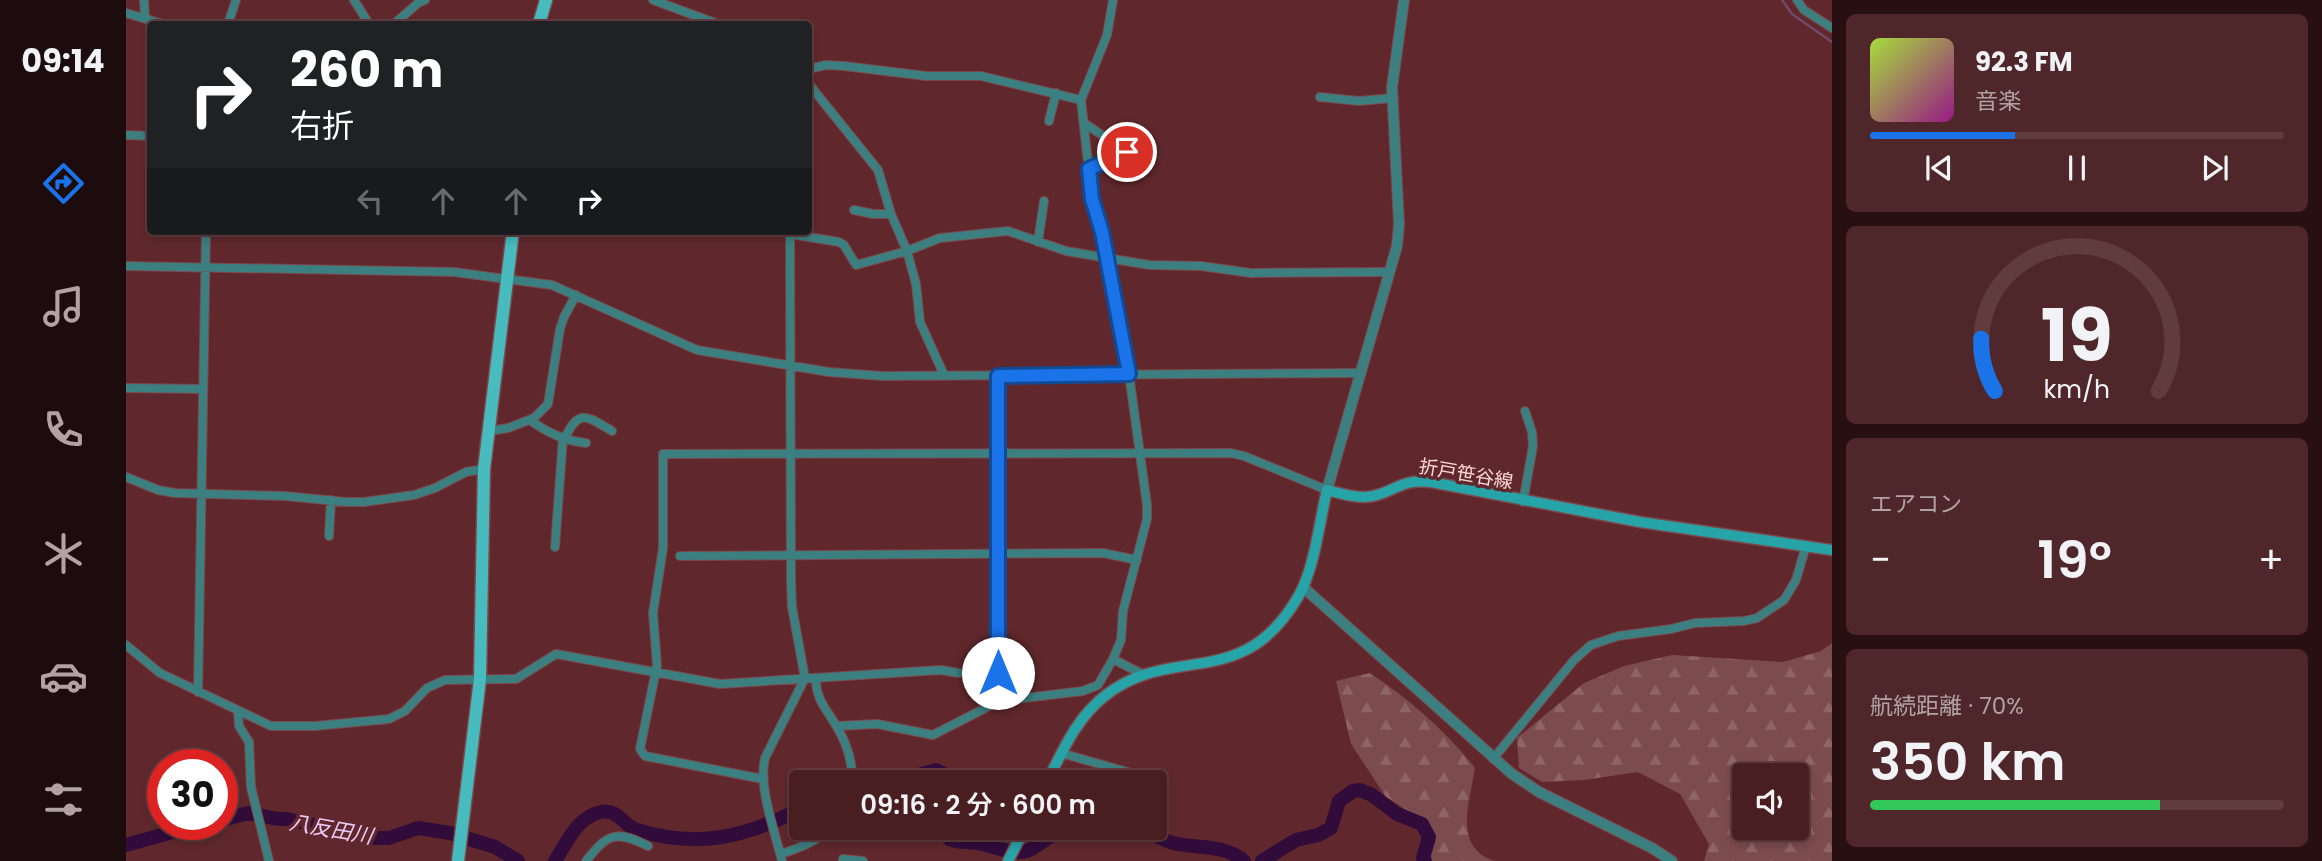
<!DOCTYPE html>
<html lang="ja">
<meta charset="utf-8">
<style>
body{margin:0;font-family:Poppins,"Noto Sans JP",sans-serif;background:#4f272a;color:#f1f3f6;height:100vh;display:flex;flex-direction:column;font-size:26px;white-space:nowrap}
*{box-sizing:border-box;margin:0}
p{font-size:23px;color:#b1a2a5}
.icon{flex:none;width:38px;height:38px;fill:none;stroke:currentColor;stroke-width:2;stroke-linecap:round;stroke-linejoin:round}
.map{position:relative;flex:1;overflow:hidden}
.sheet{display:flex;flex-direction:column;gap:14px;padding:14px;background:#281012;width:490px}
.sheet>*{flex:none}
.banner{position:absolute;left:21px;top:21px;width:665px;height:214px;border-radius:7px;box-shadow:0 4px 10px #0003,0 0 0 2px #603c3f;background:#202124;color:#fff;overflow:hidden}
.buttons{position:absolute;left:1606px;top:763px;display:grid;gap:14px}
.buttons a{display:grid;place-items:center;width:77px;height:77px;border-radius:7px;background:#481e21;box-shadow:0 4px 10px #0003,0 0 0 2px #603c3f;font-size:35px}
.speed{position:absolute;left:21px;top:749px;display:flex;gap:14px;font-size:35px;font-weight:700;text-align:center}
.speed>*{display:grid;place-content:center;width:91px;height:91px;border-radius:50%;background:#481e21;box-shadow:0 4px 10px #0003,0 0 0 2px #603c3f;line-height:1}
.speed .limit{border:10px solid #d22;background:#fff;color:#111}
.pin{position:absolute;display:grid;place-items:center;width:60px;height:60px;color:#fff;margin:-30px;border:4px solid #fff;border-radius:50%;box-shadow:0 2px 7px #0007}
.me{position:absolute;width:77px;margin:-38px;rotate:0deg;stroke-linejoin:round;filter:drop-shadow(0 0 5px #0008)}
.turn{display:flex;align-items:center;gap:24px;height:147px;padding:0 28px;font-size:32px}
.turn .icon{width:91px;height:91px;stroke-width:2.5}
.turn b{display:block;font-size:49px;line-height:60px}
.lanes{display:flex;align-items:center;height:66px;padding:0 28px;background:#0003;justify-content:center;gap:35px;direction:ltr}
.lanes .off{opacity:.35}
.big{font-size:52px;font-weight:600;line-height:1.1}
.sheet .widget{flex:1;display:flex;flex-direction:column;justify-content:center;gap:10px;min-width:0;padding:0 24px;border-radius:10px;background:#4f272a}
.sheet .dial{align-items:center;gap:0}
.dial svg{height:182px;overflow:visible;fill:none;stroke:#603c3f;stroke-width:7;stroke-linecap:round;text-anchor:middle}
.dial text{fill:#f1f3f6;stroke:none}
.song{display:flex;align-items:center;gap:21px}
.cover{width:84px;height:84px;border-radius:10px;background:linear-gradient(135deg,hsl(80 70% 55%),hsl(310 70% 35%))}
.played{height:7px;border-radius:4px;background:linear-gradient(90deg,#1a73e8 35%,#603c3f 35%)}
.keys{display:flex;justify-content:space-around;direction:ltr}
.heat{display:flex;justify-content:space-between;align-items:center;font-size:38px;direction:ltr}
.charge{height:10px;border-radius:5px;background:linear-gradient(90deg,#34c759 70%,#603c3f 0)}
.trip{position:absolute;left:663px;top:770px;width:378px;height:70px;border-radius:7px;background:#481e21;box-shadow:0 4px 10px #0003,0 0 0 2px #603c3f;font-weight:600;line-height:70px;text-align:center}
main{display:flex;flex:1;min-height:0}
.menu{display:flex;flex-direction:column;width:126px;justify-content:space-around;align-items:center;background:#1d0c0d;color:#b1a2a5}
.menu .icon{width:49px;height:49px}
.menu .active{color:#1a73e8}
.menu b{font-size:32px;color:#f1f3f6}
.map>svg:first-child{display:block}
</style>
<main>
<nav class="menu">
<b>09:14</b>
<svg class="icon active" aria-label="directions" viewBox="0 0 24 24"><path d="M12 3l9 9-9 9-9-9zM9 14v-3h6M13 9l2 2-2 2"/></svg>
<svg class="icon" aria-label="music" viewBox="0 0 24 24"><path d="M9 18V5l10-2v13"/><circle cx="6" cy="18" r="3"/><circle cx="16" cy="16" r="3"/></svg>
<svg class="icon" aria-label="phone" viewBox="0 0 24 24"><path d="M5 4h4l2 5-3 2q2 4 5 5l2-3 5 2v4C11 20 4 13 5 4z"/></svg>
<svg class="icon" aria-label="climate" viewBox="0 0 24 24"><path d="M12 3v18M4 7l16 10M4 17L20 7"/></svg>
<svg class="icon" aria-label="car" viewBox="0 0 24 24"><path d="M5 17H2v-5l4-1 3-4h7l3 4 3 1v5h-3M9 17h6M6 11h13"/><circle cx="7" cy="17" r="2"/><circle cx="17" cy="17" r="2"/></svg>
<svg class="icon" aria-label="filters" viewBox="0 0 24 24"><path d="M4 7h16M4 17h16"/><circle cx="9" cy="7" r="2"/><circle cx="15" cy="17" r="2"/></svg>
</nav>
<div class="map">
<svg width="1706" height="861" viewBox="0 0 1706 861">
<defs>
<pattern id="forest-firs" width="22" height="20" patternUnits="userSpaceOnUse" patternTransform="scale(1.75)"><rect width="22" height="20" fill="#7b4b4d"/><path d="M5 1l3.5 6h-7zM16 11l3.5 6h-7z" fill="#8f6466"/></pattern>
</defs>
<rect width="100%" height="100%" fill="#60282c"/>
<!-- forest -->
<path fill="url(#forest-firs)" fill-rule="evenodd" d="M1706 643V861H1578L1583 844 1554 794 1512 772 1458 780 1416 782 1393 768 1391 738 1458 683 1498 666 1546 655 1657 662 1695 651ZM1619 775H1671V828H1619Z
M1244 673C1283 699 1320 731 1349 768 1344 801 1326 848 1369 861H1300L1301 823 1260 797 1225 744 1210 681Z"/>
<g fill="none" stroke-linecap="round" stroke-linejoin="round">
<!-- stream -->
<path stroke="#6e496a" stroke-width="2.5" d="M1656 0 1666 14 1706 42"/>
<!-- river -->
<path stroke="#310c3b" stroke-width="14" d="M768 782 810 770 822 776 825 782
M96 820 122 813 152 819H161L243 838H263L292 828 324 833 369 847 392 861
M820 828 823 839C834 844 844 841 856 844 870 847 886 855 901 851 909 848 927 833 940 828
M1016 828C1026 833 1037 840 1047 843 1072 849 1098 844 1118 861
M0 845 75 824
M429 861C441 842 451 817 475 812 491 808 497 825 511 830 572 849 621 837 676 808
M1136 861 1170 840 1192 835 1205 828 1213 801 1227 791 1234 790 1246 795 1271 814 1296 824 1303 837 1297 858 1299 861"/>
<defs>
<path id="minor" d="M18 0 19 17
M228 0 243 24
M527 0 592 24
M1671 0 1678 10 1706 28
M0 13 37 24
M102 24 110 0
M268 24 292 3 299 0
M682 69 700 65 718 66 800 76H855L955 100
M682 83 752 170 765 214 781 251 790 284 794 322 818 375
M1194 97 1233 101 1266 98
M923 121 930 93
M958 123 1001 152 963 169
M0 135 24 136
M728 210 747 214H765
M664 234 713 242 718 245 730 265 781 251 814 238 882 231 940 251 1023 265 1075 266 1125 273 1264 272
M912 242 918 201
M0 266 328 272 426 285 571 350 703 372 756 376 1233 373
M0 388 77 389
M404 420C420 432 440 441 460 443
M364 431 382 428 408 418 422 404 434 329 438 317 450 295
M439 438C453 408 461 416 486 431
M0 477 32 490 49 493 159 496 220 502H238L288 495 309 488 340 472 358 469
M1397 502 1407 446 1406 432 1399 411
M203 536 205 500
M429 547 437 437
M554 556 977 553 1011 560
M0 645 34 673 145 726H189L263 719 279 711 301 688 319 680 390 679 430 654 594 684 815 670 833 673
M987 659 1018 675
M841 679 871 697 882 700 957 691 972 685 987 659 995 640 997 611 1021 519V505L1003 374 976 232 966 199 955 100 981 35 987 0
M690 680C690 701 703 712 712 729 722 745 726 764 727 782
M72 692 80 231
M871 697 872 376
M112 712 113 726 123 742 125 787 143 861
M711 726 751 724 807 735 877 699
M935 753 1005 773
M1367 759 1448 660 1465 645 1492 636 1545 629 1569 623 1618 621 1631 618 1658 600 1670 580 1680 546
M637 779 519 756 514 749 531 665 527 613 537 548V454L1105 453 1118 456 1201 490
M655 854C673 848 690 842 704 828
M460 861C482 833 490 830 522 846
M656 861C649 831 632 788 639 758L678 680V673L666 607 665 581 664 231
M717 861V859L737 861"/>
<path id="tertiary" d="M1201 490 1271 246 1273 224 1266 87 1278 0
M1177 587 1386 774 1413 792 1526 848 1546 861"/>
<path id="secondary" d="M921 782C937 750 951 717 980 695 1047 643 1116 693 1172 597 1189 568 1193 523 1201 490 1217 494 1235 500 1251 495 1274 488 1277 479 1305 482L1514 522 1706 550
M882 861 899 828"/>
<path id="primary" d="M413 24 420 0
M332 861 354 679 358 469 387 231"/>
</defs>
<!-- minor casing -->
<use href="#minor" stroke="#7c484b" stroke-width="10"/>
<!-- tertiary casing -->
<use href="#tertiary" stroke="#7c484b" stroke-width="12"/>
<!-- secondary casing -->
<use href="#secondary" stroke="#7c484b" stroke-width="13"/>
<!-- primary casing -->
<use href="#primary" stroke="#7c484b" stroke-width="15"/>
<!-- minor -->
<use href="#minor" stroke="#3c7f81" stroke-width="8"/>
<!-- tertiary -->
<use href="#tertiary" stroke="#3c7f81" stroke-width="10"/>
<!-- secondary -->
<use href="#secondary" stroke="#27a4a7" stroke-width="10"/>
<!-- primary -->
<use href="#primary" stroke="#47bbbe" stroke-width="12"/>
</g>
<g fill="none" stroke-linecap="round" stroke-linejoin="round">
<defs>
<path id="route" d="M872 673V376L1003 374 976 232 966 199 963 169 1001 152"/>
</defs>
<!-- route casing -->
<use href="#route" stroke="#114b97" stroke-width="18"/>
<!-- route -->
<use href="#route" stroke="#1a73e8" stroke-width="12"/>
</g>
<g text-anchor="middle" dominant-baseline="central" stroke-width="7" stroke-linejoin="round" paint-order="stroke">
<!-- street labels -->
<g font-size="19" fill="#fdd8d9" stroke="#60282c">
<text transform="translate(1340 474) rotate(10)">折戸笹谷線</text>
</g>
<!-- water labels -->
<g font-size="21" font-style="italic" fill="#edcbf9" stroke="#60282c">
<text transform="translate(205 829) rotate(10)">八反田川</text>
</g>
</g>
</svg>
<div class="buttons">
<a><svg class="icon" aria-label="sound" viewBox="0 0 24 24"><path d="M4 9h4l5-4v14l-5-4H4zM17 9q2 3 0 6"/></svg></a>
</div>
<div class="speed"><div class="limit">30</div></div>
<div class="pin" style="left:1001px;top:152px;background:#d93025"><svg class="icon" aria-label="arrive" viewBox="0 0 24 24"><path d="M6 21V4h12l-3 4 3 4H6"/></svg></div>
<svg class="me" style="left:872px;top:673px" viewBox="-20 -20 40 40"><circle r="19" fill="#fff"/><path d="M0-13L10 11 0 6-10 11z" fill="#1a73e8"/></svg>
<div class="trip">09:16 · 2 分 · 600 m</div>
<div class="banner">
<div class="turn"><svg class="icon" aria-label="right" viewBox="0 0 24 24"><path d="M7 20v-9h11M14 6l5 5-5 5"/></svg><div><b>260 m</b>右折</div></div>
<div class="lanes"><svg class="icon off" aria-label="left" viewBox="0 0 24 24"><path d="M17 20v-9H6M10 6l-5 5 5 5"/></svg><svg class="icon off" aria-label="ahead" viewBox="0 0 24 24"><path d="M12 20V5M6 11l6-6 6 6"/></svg><svg class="icon off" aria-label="ahead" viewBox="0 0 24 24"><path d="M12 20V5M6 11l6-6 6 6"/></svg><svg class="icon" aria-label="right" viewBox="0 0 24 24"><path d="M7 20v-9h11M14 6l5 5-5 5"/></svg></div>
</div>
</div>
<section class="sheet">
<div class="widget">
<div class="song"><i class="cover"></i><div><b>92.3 FM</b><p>音楽</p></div></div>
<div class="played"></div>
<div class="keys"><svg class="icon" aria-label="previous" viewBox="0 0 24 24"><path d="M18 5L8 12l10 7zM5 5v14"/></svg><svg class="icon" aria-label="pause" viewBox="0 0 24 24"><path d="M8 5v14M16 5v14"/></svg><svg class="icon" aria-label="next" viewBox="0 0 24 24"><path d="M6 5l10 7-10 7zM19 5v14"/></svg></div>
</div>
<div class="widget dial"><svg viewBox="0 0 100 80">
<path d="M14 69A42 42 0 1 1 86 69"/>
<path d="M14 69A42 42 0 0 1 8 46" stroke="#1a73e8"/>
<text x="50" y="56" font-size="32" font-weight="700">19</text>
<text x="50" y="72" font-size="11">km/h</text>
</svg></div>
<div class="widget"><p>エアコン</p>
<div class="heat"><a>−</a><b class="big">19°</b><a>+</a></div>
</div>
<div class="widget"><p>航続距離 · 70%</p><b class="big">350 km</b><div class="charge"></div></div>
</section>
</main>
